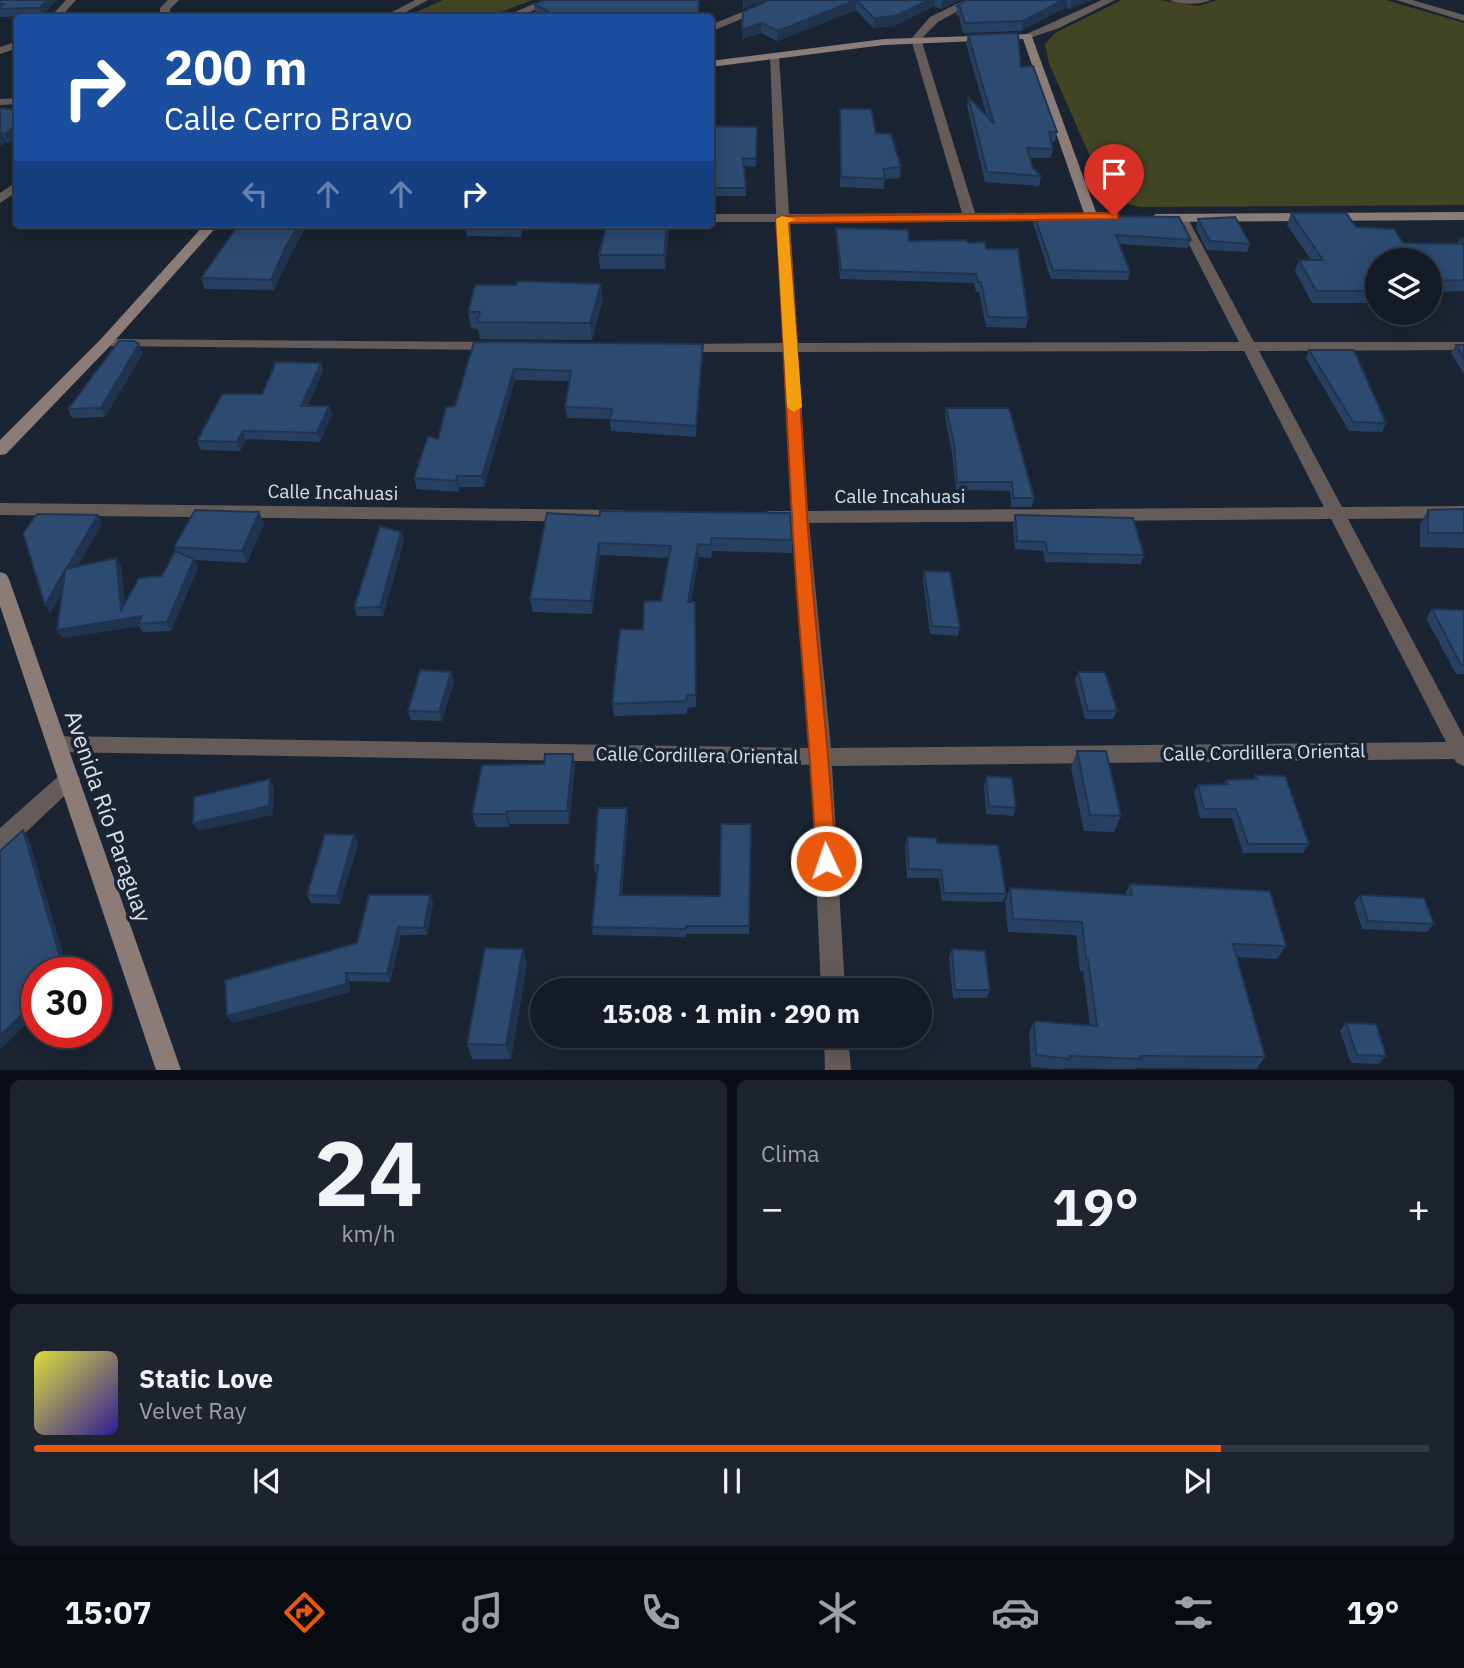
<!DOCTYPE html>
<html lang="es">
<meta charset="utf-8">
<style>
body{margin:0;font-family:"IBM Plex Sans",sans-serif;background:#1d242e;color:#f1f3f6;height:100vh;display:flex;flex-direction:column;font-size:26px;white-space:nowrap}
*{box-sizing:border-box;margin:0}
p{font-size:23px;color:#9da1a7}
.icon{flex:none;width:38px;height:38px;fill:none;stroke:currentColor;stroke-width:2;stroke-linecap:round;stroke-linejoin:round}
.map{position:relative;height:1070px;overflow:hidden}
.drawer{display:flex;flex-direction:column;gap:10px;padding:10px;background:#0b0f15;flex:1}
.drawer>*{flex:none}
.top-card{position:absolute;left:14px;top:14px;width:700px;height:214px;border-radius:7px;box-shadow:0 4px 18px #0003,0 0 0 2px #333943;background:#1a4fa0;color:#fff;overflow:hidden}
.controls{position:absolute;left:1365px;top:248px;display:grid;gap:14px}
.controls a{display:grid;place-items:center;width:77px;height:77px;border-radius:50%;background:#141b26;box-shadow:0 4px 18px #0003,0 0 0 2px #333943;font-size:35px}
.speed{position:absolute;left:21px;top:957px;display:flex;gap:14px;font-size:35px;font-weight:700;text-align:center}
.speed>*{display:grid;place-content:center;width:91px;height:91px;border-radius:50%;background:#141b26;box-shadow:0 4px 18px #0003,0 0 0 2px #333943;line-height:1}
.speed .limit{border:10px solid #d22;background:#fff;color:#111}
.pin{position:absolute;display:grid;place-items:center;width:60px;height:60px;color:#fff;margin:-72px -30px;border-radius:50% 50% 50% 0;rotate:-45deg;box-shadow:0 0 7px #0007}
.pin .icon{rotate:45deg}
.me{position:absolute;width:77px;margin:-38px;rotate:357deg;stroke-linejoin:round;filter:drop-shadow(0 0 5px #0008)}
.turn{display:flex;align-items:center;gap:24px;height:147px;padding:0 35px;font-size:32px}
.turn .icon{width:91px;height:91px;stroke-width:2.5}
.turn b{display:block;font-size:49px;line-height:60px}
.lanes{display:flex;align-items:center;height:66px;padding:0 35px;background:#0003;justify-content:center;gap:35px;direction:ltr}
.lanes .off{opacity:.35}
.big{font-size:52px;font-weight:800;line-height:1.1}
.drawer .tile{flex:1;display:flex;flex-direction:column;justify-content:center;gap:10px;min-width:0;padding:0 24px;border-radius:10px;background:#1d242e}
.drawer .dial{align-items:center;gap:0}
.dial b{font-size:91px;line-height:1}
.song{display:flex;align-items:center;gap:21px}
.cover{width:84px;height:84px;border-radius:10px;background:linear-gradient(135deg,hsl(60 70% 55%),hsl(250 70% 35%))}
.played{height:7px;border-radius:4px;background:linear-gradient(90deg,#ea580c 85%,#333943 85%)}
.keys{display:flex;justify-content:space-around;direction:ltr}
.heat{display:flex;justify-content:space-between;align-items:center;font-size:38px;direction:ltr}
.drawer .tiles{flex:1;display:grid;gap:10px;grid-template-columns:1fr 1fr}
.tile:last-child{grid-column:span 2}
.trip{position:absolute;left:530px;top:978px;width:402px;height:70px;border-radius:35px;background:#141b26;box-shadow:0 4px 18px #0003,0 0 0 2px #333943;font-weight:800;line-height:70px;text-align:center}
.menu{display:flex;height:112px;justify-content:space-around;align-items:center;background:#080b0f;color:#9da1a7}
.menu .icon{width:49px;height:49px}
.menu .current{color:#ea580c}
.menu b{font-size:32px;color:#f1f3f6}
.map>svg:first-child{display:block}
</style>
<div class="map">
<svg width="1464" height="1070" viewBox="0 0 1464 1070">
<rect width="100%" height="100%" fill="#1a2432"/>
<!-- green -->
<path fill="#414524" d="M443 0H533L487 17H405Z
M1122 0H1160L1198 6 1218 0H1386L1464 23V205L1140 207 1116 201 1106 193 1049 63 1045 44 1055 33Z"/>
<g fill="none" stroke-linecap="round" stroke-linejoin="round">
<!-- street -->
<path fill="#655c59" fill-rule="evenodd" d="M66 0H76L60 18H49Z
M168 0H179L170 9V18H160V8Z
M415 0H428L395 18H381Z
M542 0H556L517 18H502Z
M773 0H787L710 32V25Z
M965 0H978L938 22 921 39 975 213H1057L1063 217 1057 221 790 222 798 343 1239 342 1176 219 1182 215 1188 219 1254 342H1464V350L1259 351 1342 507 1464 506V518L1348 519 1464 737V766L1457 763 1454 759 832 766 845 990H821L811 765 57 752 50 750 47 744 50 738 57 736 810 748 792 523H768L759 517 768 511H791L783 352H680L673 348 680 344 783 343 777 222H710V214H776L770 54 779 56 789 214 962 213 911 39 930 17ZM1244 351 1324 507 808 511 798 352ZM1331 519 1446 742 831 748 809 523Z
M1102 0H1115L1059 28 1027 39 1022 36Z
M1170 0H1210C1201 5 1179 5 1170 0Z
M1396 0H1412L1464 15V21Z
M18 41V48L0 54V47Z
M18 98V104L0 105V99Z
M18 181V191L0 203V193Z
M105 339 495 342 502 346 495 350 100 346 98 343Z
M0 503 624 510 633 516 624 522 0 515Z
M69 770 76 773 80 779 76 785 8 849 0 852V828L62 773Z
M824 1036H848L851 1070H825Z"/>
<!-- secondary -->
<path fill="#8b7c77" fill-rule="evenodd" d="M1031 34 1096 212 1119 213V219L1091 220 1085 216 1023 39 884 45 710 67V61L884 39Z
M1464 212V220L1156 222 1150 218 1156 214Z
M205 224H219L110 346 6 454 0 455V440L100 340Z
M0 572 6 574 9 579 181 1070H156L0 606Z"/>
</g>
<!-- wall -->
<path fill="#274061" d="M0 0H57L42 15 0 17Z
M545 0H700L698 18H544L535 13 534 4Z
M769 0H959L941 9 934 6 894 26 873 28 856 10 777 41 761 33 742 39 743 12Z
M967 0H1091L1070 9 1066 7 1021 31 963 33 959 16 956 15 957 6Z
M968 35 1021 67 1057 132 1055 142H1051L1053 149 1051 158H1030L1033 168 1041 176 1039 186 985 182 967 106 968 96 987 117 966 44Z
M0 108 9 143 6 142 0 146Z
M840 109 876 133 901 167 900 178 885 179 884 189 840 187Z
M710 126 757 127 756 167 744 166 746 196H710Z
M1291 213 1356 227 1403 243 1457 244 1460 239H1464V291L1430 292V261H1377V300L1376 303H1312L1295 271 1299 260H1311L1287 225Z
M1034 215 1191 240 1188 248 1119 244 1130 272 1128 280 1051 279 1033 223Z
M1198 219 1250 244 1247 252 1207 250 1196 228Z
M464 224H523L521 237 467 236Z
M836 228 909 241 968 243 986 249 1028 318 1026 328 986 327 979 292H976L974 283 840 279 836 237Z
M669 229 665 269H600L599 255Z
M289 258 274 290 205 289 201 278Z
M603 300 592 340 480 339 478 329 471 328 468 312Z
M474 342 703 344V355L696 437 611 431 610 419 567 418 565 407 569 381 515 380 484 487H460L458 492 417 489 414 478 438 439 455 406Z
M1456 345H1464V374L1451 353Z
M1309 350 1386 423 1382 432 1349 431 1306 358Z
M143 353 105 417 72 418 68 409Z
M321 363 323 371 308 406H329L332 415 320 442 246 439 240 451 201 450 197 441 262 394Z
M946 408 1034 498 1032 507H1011L1010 491 956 490 952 453 945 417Z
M1464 509V548L1420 547V524L1428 510Z
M259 512 264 524 247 563 195 560 198 568 171 631 143 632 139 626 63 638 57 630 62 592 50 613 45 605 102 524 77 566 116 558 121 566 125 604 162 576 176 551 174 547Z
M1015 515 1144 555 1141 564 1045 562 1043 551 1015 549 1013 524Z
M600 516 792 540V553L712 551 711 558 699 557 691 602H695L696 707 687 708V714L614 716 612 704 643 630 661 601 669 558 600 555 592 614 533 612 530 599Z
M401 532 404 541 383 616H357L354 608Z
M924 571 960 628 958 636 930 634 923 580Z
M1432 609 1464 610V674H1456L1426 618Z
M451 672 454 681 442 721 411 720 408 711Z
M1078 672 1117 711 1113 719H1085L1075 680Z
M1077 751 1121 816 1114 832 1084 831 1071 768Z
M573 754 575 766 569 824H510L509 827H476L472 814 544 764Z
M1255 775 1309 844 1303 853H1243L1232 818H1200L1194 793 1198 785 1224 784 1226 780 1253 779Z
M986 776 1016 808 1013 816 986 814 984 785Z
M627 808 628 816 622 895 720 896 751 824 749 934H686V937L593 935 592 927 597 873H595L594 865Z
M354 835 358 844 340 904 311 903 307 895Z
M907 837 937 843 1006 894 1003 902 942 901 939 878H907L905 845Z
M1130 884 1286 946 1277 959 1236 957 1265 1057 1256 1069 1136 1068 1134 1069H1115L1066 1068 1065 1069H1057L1031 1067 1029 1033 1034 1021 1090 1026 1083 971H1080L1076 935 1008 932 1005 901 1010 888 1125 895Z
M430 895 433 903 427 935H401L390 982 349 981 350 992 233 1023 227 1016 357 943Z
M1360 895 1434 924 1427 932 1362 929 1354 903Z
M523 949 527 964 511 1059H472L467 1044Z
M952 949 990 990 987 998H953L949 957Z
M1346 1023 1386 1056 1379 1064 1351 1063 1340 1031Z"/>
<!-- shaded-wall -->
<path fill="#20344f" d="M47 0H57L42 15 39 8Z
M743 0H766L743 9Z
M856 0V10L777 41 778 31Z
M929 0H935L934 6 894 26 873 28 874 18Z
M942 0H959L941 9Z
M1063 0H1067L1066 7 1021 31 1023 21Z
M1072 0H1091L1070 9Z
M761 23V33L742 39V30Z
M18 123V136L9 143 5 134Z
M2 133 6 142 0 146V135Z
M299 224H308L289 258 274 290 271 280 285 248Z
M520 224H523L521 237 520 225Z
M667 224H669V229L665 269 664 255Z
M601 284 603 300 592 340 590 323Z
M139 344 143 353 105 417 101 408Z
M703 344V355L696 437V426Z
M321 363 323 371 304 414 301 406Z
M514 369 515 380 484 487 482 476Z
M329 406 332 415 320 442 317 433Z
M243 431 246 439 240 451 237 442Z
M457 476 460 487 458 492 456 481Z
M259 512 264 524 247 563 242 551Z
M98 515 102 524 71 578 66 569Z
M401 532 404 541 383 616 380 607Z
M599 543 600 555 592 614 591 601Z
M698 544 699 557 688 615V602Z
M116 558 121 566 126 619 142 616 138 624 139 626 63 638 57 630 121 610Z
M194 559 198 568 171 631 167 622Z
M65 570 70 578 50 613 45 605Z
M451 672 454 681 442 721 439 712Z
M573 754 575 766 569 824 567 811Z
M270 779 274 788 273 815 198 831 193 823Z
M627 808 628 816 621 903 620 895Z
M507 811 510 824 509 827 506 814Z
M23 830 29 839 69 973H63Z
M354 835 358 844 340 904 337 896Z
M430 895 433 903 427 935 424 928Z
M398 927 401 935 390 982 387 974Z
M523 949 527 964 511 1059 506 1045Z
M346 973 349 981 350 992 233 1023 227 1016Z
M37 999V1013L0 1050V1036Z"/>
<!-- building -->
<path fill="#2d4a71" stroke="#20344f" stroke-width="2" d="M0 0H47L39 8 0 9V7L3 4H0Z
M545 0H699L698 15 690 18H605L601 15 595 18H560L534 4Z
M769 0H856L778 31 761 23 742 30 743 12Z
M856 0H929L895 16 874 18Z
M967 0H1063L1023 21 965 23 960 7 957 6Z
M1018 33 1021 67 1033 66 1057 132H1049L1053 149 1027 148 1033 168 1041 176 987 172 968 96 994 124 968 35Z
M0 108 18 110V123L5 134 2 133 0 135Z
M840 109H871L876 133 891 134 901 167 883 169 885 179 841 177Z
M710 126 757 127 756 159 743 158 746 188H710Z
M1291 213H1346L1356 227 1394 229 1403 243 1463 244 1460 239H1464V280L1430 281V261H1377V283H1376L1377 291H1316L1299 260H1323Z
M1034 215 1179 217 1191 240 1116 235 1130 272 1053 270Z
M1235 217 1250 244 1210 241 1198 219Z
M239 224H299L285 248 271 280 201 278Z
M464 224H520V225Z
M607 224H667L664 255H599Z
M836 228 908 230 909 241 966 240 968 243 985 242 986 249H1018L1028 318 988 317 981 282H978L976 274 841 270Z
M517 281 601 284 590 323 477 322 480 312H468L475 285H517Z
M119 341H134L139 344 101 408 68 409Z
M474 342 703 344 696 426 610 420 612 409 565 407 571 371 514 369 482 476H457L456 481 414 478 428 436 438 439 446 407 455 406Z
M1456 345H1464V358Z
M1309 350H1354L1386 423 1353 422Z
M276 362 321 363 301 406H329L317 433 243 431 237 442 197 441 222 394H262Z
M946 408H1009L1034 498H1013L1012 482H957L954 444Z
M1464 509V533H1428V510Z
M195 510 259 512 242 551 174 547Z
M600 511 790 513 792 540 712 538 710 545 698 544 688 602H695L696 695H687L686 701 612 704 620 629 643 630 644 601H661L671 546 599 543 591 601 530 599 547 513 600 516Z
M37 514 98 515 66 569 116 558 121 610 139 578 162 576 175 551 194 559 167 622 138 624 142 616 57 630 65 570 45 605 23 533Z
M1015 515 1133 518 1144 555 1048 553 1045 542 1017 541Z
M380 526 401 532 380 607 354 608Z
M924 571 950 572 960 628 932 626Z
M1432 609 1464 610V665H1461Z
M420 670 451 672 439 712 408 711Z
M1078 672H1105L1117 711H1088Z
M1077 751H1106L1121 816 1090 815Z
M545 754H573L567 811H507L506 814H472L482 765 544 764Z
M1255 775 1285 776 1309 844H1248L1236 809H1204L1198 785 1228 784 1226 780 1257 779Z
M986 776 1012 778 1016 808 989 806Z
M270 779 269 806 193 823 194 797Z
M598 808H627L620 895 720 896 721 824H751L749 926H686V929L592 927 598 865H594Z
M23 830 64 971 63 973H37V999L0 1036V851Z
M325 834 354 835 337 896 307 895Z
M907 837 936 838 937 843 998 845 1006 894 944 893 941 870 909 869Z
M1130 884 1270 891 1286 946 1233 944 1265 1057 1140 1056 1141 1059 1070 1056V1059L1036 1055 1034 1021 1097 1026 1088 959H1086L1082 922 1013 919 1010 888 1132 895Z
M369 895H430L424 928 398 927 387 974 346 973V984L227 1016 225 980 357 943Z
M1360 895 1424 898 1434 924 1368 921Z
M485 948 523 949 506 1045 467 1044Z
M952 949 985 951 990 990H955Z
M1346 1023 1376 1024 1386 1056 1357 1055Z"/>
<!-- route -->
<path fill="#ea580c" stroke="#983908" stroke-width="2" d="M1114 213 1118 214V219L788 223C796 320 801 418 807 516 815 631 829 746 836 861L833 867 826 870 819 867 816 861C811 746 798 631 792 516 786 417 783 318 776 219L782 216Z"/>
<!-- slow -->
<path fill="#f59e0b" d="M782 216 795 219 788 223 802 407 794 412 787 407 776 219Z"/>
<g text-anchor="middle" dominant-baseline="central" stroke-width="7" stroke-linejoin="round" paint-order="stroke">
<!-- street labels -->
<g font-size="19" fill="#d9e0e9" stroke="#1a2432">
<text transform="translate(333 492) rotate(1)">Calle Incahuasi</text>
<text x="900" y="496">Calle Incahuasi</text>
<text transform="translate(1264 752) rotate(-1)">Calle Cordillera Oriental</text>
<text transform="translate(697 755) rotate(1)">Calle Cordillera Oriental</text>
</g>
<!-- near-street labels -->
<g font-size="23" fill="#d9e0e9" stroke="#1a2432">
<text transform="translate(109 816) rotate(71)">Avenida Río Paraguay</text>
</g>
</g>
</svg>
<div class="controls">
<a><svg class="icon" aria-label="layers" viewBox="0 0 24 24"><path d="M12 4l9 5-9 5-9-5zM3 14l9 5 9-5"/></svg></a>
</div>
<div class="speed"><div class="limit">30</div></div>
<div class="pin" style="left:1114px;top:216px;background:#d93025"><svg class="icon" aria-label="arrive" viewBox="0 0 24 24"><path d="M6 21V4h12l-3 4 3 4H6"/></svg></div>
<svg class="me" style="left:826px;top:861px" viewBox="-20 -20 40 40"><circle r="17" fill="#ea580c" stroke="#fff" stroke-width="3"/><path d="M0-11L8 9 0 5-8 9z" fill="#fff"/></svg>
<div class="trip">15:08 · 1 min · 290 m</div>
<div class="top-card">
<div class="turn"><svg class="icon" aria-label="right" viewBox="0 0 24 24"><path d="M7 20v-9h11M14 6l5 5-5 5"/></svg><div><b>200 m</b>Calle Cerro Bravo</div></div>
<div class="lanes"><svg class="icon off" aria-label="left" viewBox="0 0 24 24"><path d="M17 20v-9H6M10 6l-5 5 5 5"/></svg><svg class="icon off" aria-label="ahead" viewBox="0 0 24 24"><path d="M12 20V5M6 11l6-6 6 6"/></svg><svg class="icon off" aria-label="ahead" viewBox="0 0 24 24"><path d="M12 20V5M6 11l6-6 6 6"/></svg><svg class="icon" aria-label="right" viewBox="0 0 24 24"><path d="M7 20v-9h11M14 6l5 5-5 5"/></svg></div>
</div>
</div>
<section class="drawer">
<div class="tiles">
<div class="tile dial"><b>24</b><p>km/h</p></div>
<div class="tile"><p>Clima</p>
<div class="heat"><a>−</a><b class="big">19°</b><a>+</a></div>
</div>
<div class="tile">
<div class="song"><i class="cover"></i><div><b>Static Love</b><p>Velvet Ray</p></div></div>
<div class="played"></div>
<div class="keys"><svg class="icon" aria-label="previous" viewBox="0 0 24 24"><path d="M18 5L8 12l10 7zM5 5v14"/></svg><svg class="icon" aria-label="pause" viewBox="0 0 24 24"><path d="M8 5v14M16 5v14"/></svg><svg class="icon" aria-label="next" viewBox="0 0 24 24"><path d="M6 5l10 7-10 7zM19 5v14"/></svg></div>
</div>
</div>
</section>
<nav class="menu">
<b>15:07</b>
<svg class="icon current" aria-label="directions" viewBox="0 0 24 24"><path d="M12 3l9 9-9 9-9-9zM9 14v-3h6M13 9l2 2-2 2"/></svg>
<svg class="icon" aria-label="music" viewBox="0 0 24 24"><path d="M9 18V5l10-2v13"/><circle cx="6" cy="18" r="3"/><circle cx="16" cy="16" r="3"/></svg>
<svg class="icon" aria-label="phone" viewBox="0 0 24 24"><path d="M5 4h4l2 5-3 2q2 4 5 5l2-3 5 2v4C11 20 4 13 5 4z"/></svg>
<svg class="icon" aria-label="climate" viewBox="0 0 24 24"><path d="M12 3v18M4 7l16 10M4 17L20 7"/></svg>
<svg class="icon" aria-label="car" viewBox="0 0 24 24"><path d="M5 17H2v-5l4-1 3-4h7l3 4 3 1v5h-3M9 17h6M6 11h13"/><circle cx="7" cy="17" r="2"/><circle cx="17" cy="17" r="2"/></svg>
<svg class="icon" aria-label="filters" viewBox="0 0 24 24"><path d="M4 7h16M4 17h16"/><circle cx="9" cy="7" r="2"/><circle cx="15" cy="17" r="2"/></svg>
<b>19°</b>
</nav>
